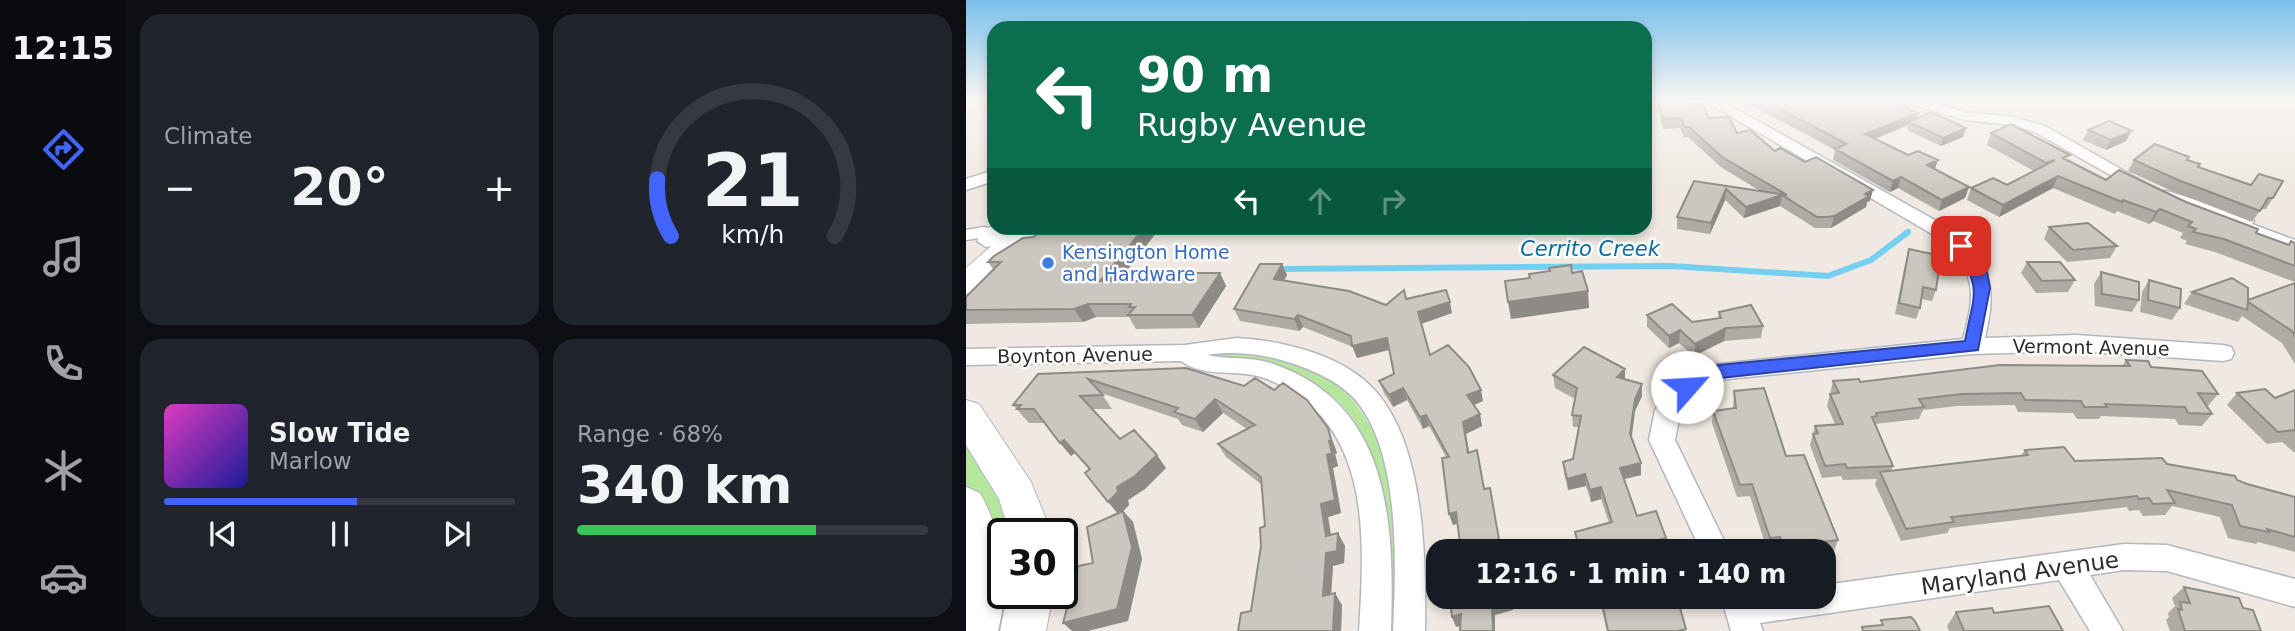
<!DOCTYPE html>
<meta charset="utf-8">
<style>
body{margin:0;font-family:"DejaVu Sans",sans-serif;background:#20242c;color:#f1f3f6;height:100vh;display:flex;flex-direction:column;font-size:26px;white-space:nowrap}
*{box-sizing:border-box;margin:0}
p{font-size:23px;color:#9ea1a6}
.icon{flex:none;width:38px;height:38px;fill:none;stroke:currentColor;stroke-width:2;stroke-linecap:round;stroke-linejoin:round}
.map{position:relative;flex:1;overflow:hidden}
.sheet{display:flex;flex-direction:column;gap:14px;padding:14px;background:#0d0f14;width:840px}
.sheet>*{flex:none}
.hud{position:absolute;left:21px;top:21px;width:665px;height:214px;border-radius:21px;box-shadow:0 4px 10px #0003;background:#0b6e4f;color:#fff;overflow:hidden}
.speed{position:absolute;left:21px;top:518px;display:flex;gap:14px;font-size:35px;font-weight:700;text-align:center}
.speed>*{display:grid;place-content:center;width:91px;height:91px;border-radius:50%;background:#171b24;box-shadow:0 4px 10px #0003;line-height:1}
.speed .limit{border:4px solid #111;border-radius:10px;background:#fff;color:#111}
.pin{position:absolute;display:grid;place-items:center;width:60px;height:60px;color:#fff;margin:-30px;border-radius:14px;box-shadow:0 4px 10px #0006}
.me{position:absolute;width:77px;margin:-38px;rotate:64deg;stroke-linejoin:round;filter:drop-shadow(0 0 5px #0008)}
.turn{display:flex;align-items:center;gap:24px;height:147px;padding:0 35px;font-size:32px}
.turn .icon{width:91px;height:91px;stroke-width:2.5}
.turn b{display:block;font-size:49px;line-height:60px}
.lanes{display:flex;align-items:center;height:66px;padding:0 35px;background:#0003;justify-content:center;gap:35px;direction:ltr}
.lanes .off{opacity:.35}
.big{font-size:52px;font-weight:800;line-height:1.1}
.sheet .card{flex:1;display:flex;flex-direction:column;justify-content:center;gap:10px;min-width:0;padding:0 24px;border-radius:21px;background:#20242c}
.sheet .dial{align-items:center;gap:0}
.dial svg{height:182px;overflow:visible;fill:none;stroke:#363941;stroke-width:7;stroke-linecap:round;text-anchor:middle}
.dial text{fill:#f1f3f6;stroke:none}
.song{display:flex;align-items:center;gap:21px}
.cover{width:84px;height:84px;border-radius:10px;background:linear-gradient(135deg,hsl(310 70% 55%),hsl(240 70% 35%))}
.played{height:7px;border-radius:4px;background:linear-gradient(90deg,#4264fb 55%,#363941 55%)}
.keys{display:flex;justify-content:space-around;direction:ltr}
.heat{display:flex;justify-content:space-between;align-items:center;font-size:38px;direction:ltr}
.charge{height:10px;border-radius:5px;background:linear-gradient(90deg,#34c759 68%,#363941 0)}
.sheet .tiles{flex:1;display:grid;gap:14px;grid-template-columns:repeat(2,1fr)}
.trip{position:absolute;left:460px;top:539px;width:410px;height:70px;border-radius:21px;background:#171b24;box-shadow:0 4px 10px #0003;font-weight:800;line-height:70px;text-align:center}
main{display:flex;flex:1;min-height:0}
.menu{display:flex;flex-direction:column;width:126px;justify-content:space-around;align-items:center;background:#090b0e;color:#9ea1a6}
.menu .icon{width:49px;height:49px}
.menu .current{color:#4264fb}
.menu b{font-size:32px;color:#f1f3f6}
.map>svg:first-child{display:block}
</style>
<main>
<nav class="menu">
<b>12:15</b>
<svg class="icon current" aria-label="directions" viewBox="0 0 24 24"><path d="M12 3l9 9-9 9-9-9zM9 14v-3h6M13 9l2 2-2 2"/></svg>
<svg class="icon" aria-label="music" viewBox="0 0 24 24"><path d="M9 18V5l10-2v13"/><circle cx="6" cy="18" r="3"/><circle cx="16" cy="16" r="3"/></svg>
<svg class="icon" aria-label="phone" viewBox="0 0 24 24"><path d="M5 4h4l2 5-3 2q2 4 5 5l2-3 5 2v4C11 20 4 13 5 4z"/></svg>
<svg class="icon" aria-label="climate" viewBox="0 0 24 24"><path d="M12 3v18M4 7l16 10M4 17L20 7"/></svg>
<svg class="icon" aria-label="car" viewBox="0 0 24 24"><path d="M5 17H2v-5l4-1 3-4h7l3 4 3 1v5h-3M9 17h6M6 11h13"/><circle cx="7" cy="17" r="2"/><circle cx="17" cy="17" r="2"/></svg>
</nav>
<section class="sheet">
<div class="tiles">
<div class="card"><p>Climate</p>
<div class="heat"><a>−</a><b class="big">20°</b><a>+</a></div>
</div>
<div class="card dial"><svg viewBox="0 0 100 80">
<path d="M14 69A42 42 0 1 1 86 69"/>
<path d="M14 69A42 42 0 0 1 8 44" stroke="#4264fb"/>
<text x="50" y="56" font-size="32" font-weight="700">21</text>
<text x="50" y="72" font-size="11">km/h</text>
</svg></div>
<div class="card">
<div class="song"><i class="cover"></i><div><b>Slow Tide</b><p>Marlow</p></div></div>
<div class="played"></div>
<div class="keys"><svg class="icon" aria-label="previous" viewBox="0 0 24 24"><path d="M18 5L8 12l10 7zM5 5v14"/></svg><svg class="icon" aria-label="pause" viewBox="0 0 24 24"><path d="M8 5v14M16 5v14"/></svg><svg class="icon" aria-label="next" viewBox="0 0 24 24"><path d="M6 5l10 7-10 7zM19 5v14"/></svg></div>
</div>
<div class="card"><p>Range · 68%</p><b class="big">340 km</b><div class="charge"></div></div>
</div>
</section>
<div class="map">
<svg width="1329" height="631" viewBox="0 0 1329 631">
<rect width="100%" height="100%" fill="#efe9e1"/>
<!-- green -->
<path fill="#b6e59e" d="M274 351C302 355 332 359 356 374 441 428 430 544 433 631H420C417 594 413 557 409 519 407 499 407 476 403 456 386 380 304 359 238 357L233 353Z
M0 438 35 493 50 534H37V593H52L45 631H18L16 514 0 486Z"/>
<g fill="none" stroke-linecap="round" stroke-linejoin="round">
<!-- stream-far1 -->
<path stroke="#75cff0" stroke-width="4.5" d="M940 234 942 232"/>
<!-- stream -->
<path stroke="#75cff0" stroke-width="6" d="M310 269 705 266 862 276 905 260 942 232"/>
<defs>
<path id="service-far1" d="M6 234 34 230"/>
<path id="service" d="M0 235 18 232"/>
<path id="minor" d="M739 101H756L992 233C1027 270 1030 289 1019 338L1110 335 1257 345 1265 347 1268 353 1265 359 1257 361 1110 351 1006 354 753 380 742 384 716 404 709 440 763 551H735L683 440 689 410 700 392 726 372 752 364 997 339C1009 295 1011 276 978 241Z
M935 101H958L999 112 1047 117 1079 126 1181 184 1173 189 1167 188 1069 132 1046 125 999 120Z
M28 170V181L0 190V179Z
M1201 191 1285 217 1288 221 1286 224 1329 240V252L1258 227 1257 220 1195 200 1192 196 1195 192Z
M63 228H99L90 233 20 247 11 241 13 237Z
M271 338C318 341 380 355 412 394 459 451 460 560 459 631H427C430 566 434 466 397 410 383 387 356 374 331 365 302 355 272 350 241 355 264 360 288 356 310 365 426 407 428 525 425 631H393C399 535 406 418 298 378 271 368 240 379 215 361L0 365V349L219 345Z
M1158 544 1201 545 1329 579V607L1201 571 1158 570 1124 575 1157 631H1124L1093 580 794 623 797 631H765L755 597H858V585Z"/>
<path id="secondary" d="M46 228H76L11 291 0 294V268Z
M0 400 13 404 65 482 86 534H44L33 499 0 445Z
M0 487 14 493C39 539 44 582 32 631H0Z
M42 593H87L80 631H34Z"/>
</defs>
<!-- service-far1 casing -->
<use href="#service-far1" stroke="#b4b7c1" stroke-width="10"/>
<!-- service casing -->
<use href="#service" stroke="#b4b7c1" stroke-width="13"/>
<!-- minor casing -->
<use href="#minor" stroke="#b4b7c1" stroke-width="3"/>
<!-- secondary casing -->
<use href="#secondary" stroke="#b4b7c1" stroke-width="2"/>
<!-- service-far1 -->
<use href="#service-far1" stroke="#fff" stroke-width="8"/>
<!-- service -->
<use href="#service" stroke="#fff" stroke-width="10"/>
<!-- minor -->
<use href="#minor" fill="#fff" fill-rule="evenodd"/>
<!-- secondary -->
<use href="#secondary" fill="#fff" fill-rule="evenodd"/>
</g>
<!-- wall -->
<path fill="#afaba4" d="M692 101H720L721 104 743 118 809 151 904 201 901 202 900 207 865 228H849L814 206 778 218 759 200 744 234 711 229V217L728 181 794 191 755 167 722 137 718 138 714 128 697 129 692 109Z
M778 101H926L952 113 950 119 1000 128 997 137 975 146 941 130 942 125 909 139 942 155 972 160 969 169 1003 187 999 198 973 211 932 188 924 192 867 160 869 150Z
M1122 130 1160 141 1140 150 1117 140Z
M1025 133 1102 160 1140 180 1220 202 1290 233 1322 245 1325 241 1329 243V282L1249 252 1219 244 1221 241 1214 238 1217 233 1187 221 1183 224 1151 211 1149 214 1087 188 1033 217 1001 200 1005 188 1041 185 1068 171 1021 145Z
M1168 160H1221L1232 167 1307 198 1300 209H1295L1286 222 1206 191 1162 171Z
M1083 227 1151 246 1144 258 1101 262 1078 239Z
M162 228H188L190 233 153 281H194L254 273 260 286 233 328 170 329 163 317H130L117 322 0 324V297L27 269 22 262 67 237 157 229Z
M943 249 970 290 966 301 955 299 954 308 950 319 929 314 940 259Z
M1061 262 1109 280 1102 292 1070 293 1055 273Z
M316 264 321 275 318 281 420 305 440 299 486 313 455 324 464 355 517 401 508 405 514 414 516 426 500 434 503 452 511 450 514 462 491 524 487 525 483 514 480 457 463 426 457 429 441 400 427 407 418 393 413 381 428 374 424 350 391 358 387 347 337 327 333 331 274 321 268 309Z
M1135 272 1173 300 1166 312 1129 306 1128 284Z
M1183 280 1214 308 1206 320 1174 312 1176 292Z
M1329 283V364L1316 343 1276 316 1272 322 1218 304 1226 292 1282 300Z
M753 312 797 326 795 338 758 341 728 356 713 343 703 348 681 327V315L726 322 752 319Z
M1160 360 1185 367 1252 394 1242 406H1241L1246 414 1236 426 1213 425 1209 419 1135 416 1133 419H1111L1107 413 1052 412 1049 405 991 406 957 410 953 419 909 424 927 466 925 471 1055 456 1059 450 1109 461 1201 464 1271 480 1281 484 1329 497V552L1292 542 1290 544 1262 538 1254 517 1206 506 1199 515 1177 516 1173 510 1163 511 1161 507 984 528 981 533 935 541 909 484 911 479 877 480 875 476 856 478 844 445 849 426 869 424 861 406 867 381 894 382 1156 366Z
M220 368 367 441 371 453 369 454 372 466 367 468 375 513 362 517 365 535 372 533 379 546 378 563 367 566 365 594 376 605 375 631H272L285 611 299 526 295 484 260 457 252 444 281 429 257 413 237 432 216 425 212 419 135 393 146 409H126L154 439 200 468 179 489 162 500 163 505 157 511 167 522 176 559 162 621 127 563 152 513 124 470 109 453 105 456 78 423H63L47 405 72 374Z
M659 369V380L676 396 669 411 666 437 675 463V475L658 479 671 516 699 549 691 551H612L609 532 643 523 635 499 625 502 620 486 602 490 598 473 597 462 607 459 613 427H607L606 415 609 399 589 388 587 375Z
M1329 390V453L1316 442 1301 444 1261 405 1271 393 1309 398Z
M768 391 820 456 872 540 868 551 858 553V551H812L811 549 801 550 784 496 771 497 746 423 747 411 767 408Z
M1218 587 1277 608 1295 631H1204L1200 620 1203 617 1202 613 1209 606 1206 598Z
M633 597H685L686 599 706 602 720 629V631H641Z
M990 612 1028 613 1097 631H983L981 626Z"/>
<!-- shaded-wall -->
<path fill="#8e8b86" d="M952 113 949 123 943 122 942 125 896 144 899 134Z
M1000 128 997 137 975 146 977 138Z
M1166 131 1160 141 1140 150 1145 140Z
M972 160 968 171 961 165Z
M1092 176 1087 188 1033 217 1037 205Z
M935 177 932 188 924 192 927 181Z
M1003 187 999 198 973 211 976 200Z
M760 189 759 200 744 234 745 223Z
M907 190 904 201 901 202 900 207 865 228 868 216 899 194Z
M816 195 814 206 778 218 780 207Z
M1194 209 1187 221 1183 224 1190 212Z
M178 228H188L190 233 142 294 134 281Z
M316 264 321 275 313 291 308 279Z
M254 273 260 286 233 328 226 315Z
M622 291 623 308 545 319 542 302Z
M484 302 486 313 455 324 452 312Z
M122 304 130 317 117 322 108 309Z
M332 315 337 327 333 331 328 319Z
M760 328 758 341 728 356 729 344Z
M714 330 713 343 703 348V336Z
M421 338 425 349 391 358 386 346Z
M659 369V381L651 377Z
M676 384V396L669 411 664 446V434L669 399Z
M437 388 441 400 427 407 423 395Z
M515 390 517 401 504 407 501 395Z
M249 399 257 413 237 432 229 419Z
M514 414 516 426 500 434 505 464 497 422Z
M460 415 463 426 457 429 454 417Z
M362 428 371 453 369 454 372 466 367 468 375 513 362 517 367 548 360 536 355 504 363 441Z
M98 440 109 453 105 456 94 443Z
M191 455 200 468 179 489 162 500 163 505 153 515 142 502 151 487Z
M675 463V475L654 480V468Z
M619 474 620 486 602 490 601 479Z
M635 487V499L625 502 624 490Z
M157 511 167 522 176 559 162 621 122 631H106L97 623Z
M490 512 493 523 487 525 483 514Z
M372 533 379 546 378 563 367 566 364 608 357 596 360 553Z
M700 538 699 549 691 551H665V547Z
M369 593 376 605 375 631H367Z
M544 597 547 610 529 615V631H527L526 605Z
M495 614 499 625 490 627 486 617Z"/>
<!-- building -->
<path fill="#cbc7bf" stroke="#8e8b86" stroke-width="2" d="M692 101H720L721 104 736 103 743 118 763 117 771 133 784 130 809 151 814 148 839 162 850 157 907 190 899 194 903 196 868 216 861 217H851L816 195 780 207 760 189 745 223 711 217 728 181 821 195 756 157 723 127H718L715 118 698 119Z
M798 101H926L952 113 899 134 942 155 952 151 972 160 961 165 1003 187 976 200 935 177 927 181 869 149 881 144Z
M965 112 1000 128 977 138 943 122Z
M1143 121 1166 131 1145 140 1122 130Z
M1045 124 1104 155 1097 158 1140 180 1153 170 1220 202 1292 229 1290 233 1323 245 1325 241 1329 243V266L1258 239 1227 232 1230 229 1222 226 1226 222 1194 209 1190 212 1157 200 1156 202 1092 176 1037 205 1005 188 1027 178 1041 185 1089 160 1080 163 1025 133Z
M1189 144 1223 157 1221 160 1234 164 1232 167 1285 185 1293 174 1317 181 1307 198H1302L1294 211 1212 180 1168 160Z
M1122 223 1151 246 1107 250 1083 227Z
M162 228H178L134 281H194L200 273H254L226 315H162L169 307H163L165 304H122L108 309 0 310V297L35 262H22L28 256 57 238 67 237 78 230 157 229Z
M943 249 975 256 970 290 957 287 954 308 933 303Z
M1061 262H1094L1109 280 1076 281Z
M294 264H316L308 279 383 291 420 305 438 290 440 299 480 290 484 302 452 312 464 355 482 345 503 367 515 390 501 395 514 414 497 422 502 453 511 450 518 489 524 488 535 551H495L490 512 483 514 476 458 483 457 460 415 454 417 437 388 423 395 413 381 428 374 421 338 386 346 385 336 332 315 328 319 268 309Z
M605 265 606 273 616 271 622 291 542 302 539 281 564 278 563 274 584 271 583 268Z
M1135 272 1173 282V300L1136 294Z
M1266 278 1282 288V300L1329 283V336L1326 331 1282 302 1281 310 1226 292Z
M1183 280 1215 289 1214 308 1182 300Z
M706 304 726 322 755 318 753 312 785 305 797 326 760 328 729 344 714 330 703 336 681 315Z
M618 347 659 369 651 377 676 384 669 399 664 434 675 463 654 468 671 516 690 511 700 538 665 547 667 551H614L609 532 646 522 635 487 624 490 619 474 601 479 597 462 607 459 615 416 606 415 611 388 587 375Z
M1160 360 1182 361 1185 367 1236 371 1252 394 1232 393 1246 414 1222 413 1219 407 1139 404 1141 407H1118L1115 401 1059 400 1055 393 996 394 953 399 958 407 910 413 911 416 906 417 927 466 881 468 879 464 859 466 847 434 852 433 849 426 877 424 864 394 873 393 867 381 893 379 894 382 1034 365 1164 366Z
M220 368 278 386 289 378 308 390 317 383 341 400 362 428 365 440 363 441 366 453 361 455 369 500 355 504 360 536 372 533 371 551 360 553 357 596 369 593 367 631H272L275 613 285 611 295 546 294 528 299 526 295 477 252 444 289 425 249 399 229 419 208 412 212 408 122 379 137 395 114 396 154 439 168 430 191 455 169 476 151 487 152 492 142 502 119 473 124 469 98 440 94 443 68 409H51L55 405H47L72 374Z
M798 388 820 456 838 455 872 540 817 547 814 537 804 538 786 484 774 485 747 411 770 408 768 391Z
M1299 389 1309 398 1329 390V431L1328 430 1312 432 1271 393Z
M1098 447 1109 461 1196 458 1201 464 1269 476 1271 480 1281 484 1329 497V537L1301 529 1303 532 1274 526 1266 505 1201 490 1209 503 1187 504 1183 498 1173 499 1171 496 985 517 988 522 940 529 914 472 1062 455 1059 450Z
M157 511 166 547 151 609 97 623 112 566 127 563 121 527Z
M1218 587 1273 598 1277 608 1287 610 1295 631H1219L1212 609 1216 610 1214 602 1224 603Z
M484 597H544V599L526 605 527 631H494L495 614 486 617Z
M635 597H685L686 599 694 597H704L706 602 712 601 720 629 712 631H642Z
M1083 606 1097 631H998L990 612 1026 608 1028 613Z
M945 617 949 621 954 631H897L896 627 917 625 915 620Z"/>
<!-- sky -->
<linearGradient id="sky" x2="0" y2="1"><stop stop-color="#7abfeb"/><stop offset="0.53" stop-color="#f8f5f2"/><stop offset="1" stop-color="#f8f5f2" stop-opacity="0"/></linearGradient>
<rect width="1329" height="189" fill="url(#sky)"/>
<!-- route -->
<path fill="#4264fb" stroke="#2b41a3" stroke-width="2" d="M995 242 1000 243 1021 272 1024 288 1012 350 755 378 721 394 712 387 714 382 752 365 999 341C1008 293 1017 289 988 246Z"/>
<!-- markers -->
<circle fill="#3f7fe0" stroke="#fff" stroke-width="2.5" cx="82" cy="263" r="7"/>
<g text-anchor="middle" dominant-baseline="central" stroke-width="5" stroke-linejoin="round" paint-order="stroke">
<!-- shop labels -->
<g font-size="19" fill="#366cbe" stroke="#fff" text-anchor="start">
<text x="96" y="252">Kensington Home<tspan x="96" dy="22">and Hardware</tspan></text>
</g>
<!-- street labels -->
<g font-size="19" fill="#2e2e2e" stroke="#fff">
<text transform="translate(1125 347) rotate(1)">Vermont Avenue</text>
<text transform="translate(109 355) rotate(-1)">Boynton Avenue</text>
</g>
<!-- water labels -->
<g font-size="21" font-style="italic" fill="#0d6fa3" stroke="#fff">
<text x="624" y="249">Cerrito Creek</text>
</g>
<!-- near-street labels -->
<g font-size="23" fill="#2e2e2e" stroke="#fff">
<text transform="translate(1054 573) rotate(-8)">Maryland Avenue</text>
</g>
</g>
</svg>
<div class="speed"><div class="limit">30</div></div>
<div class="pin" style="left:995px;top:246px;background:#d93025"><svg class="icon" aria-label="arrive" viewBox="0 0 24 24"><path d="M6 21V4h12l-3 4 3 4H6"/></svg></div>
<svg class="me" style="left:721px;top:387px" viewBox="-20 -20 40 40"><circle r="19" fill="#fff"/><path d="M0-13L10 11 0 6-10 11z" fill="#4264fb"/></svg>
<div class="trip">12:16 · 1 min · 140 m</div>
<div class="hud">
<div class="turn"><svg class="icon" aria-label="left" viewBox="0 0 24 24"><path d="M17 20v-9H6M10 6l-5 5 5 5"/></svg><div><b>90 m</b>Rugby Avenue</div></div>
<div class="lanes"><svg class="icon" aria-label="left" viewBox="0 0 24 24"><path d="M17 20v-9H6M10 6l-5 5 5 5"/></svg><svg class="icon off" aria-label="ahead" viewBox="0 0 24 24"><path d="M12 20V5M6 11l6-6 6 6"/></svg><svg class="icon off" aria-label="right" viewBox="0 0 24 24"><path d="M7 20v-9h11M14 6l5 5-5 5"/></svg></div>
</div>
</div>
</main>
